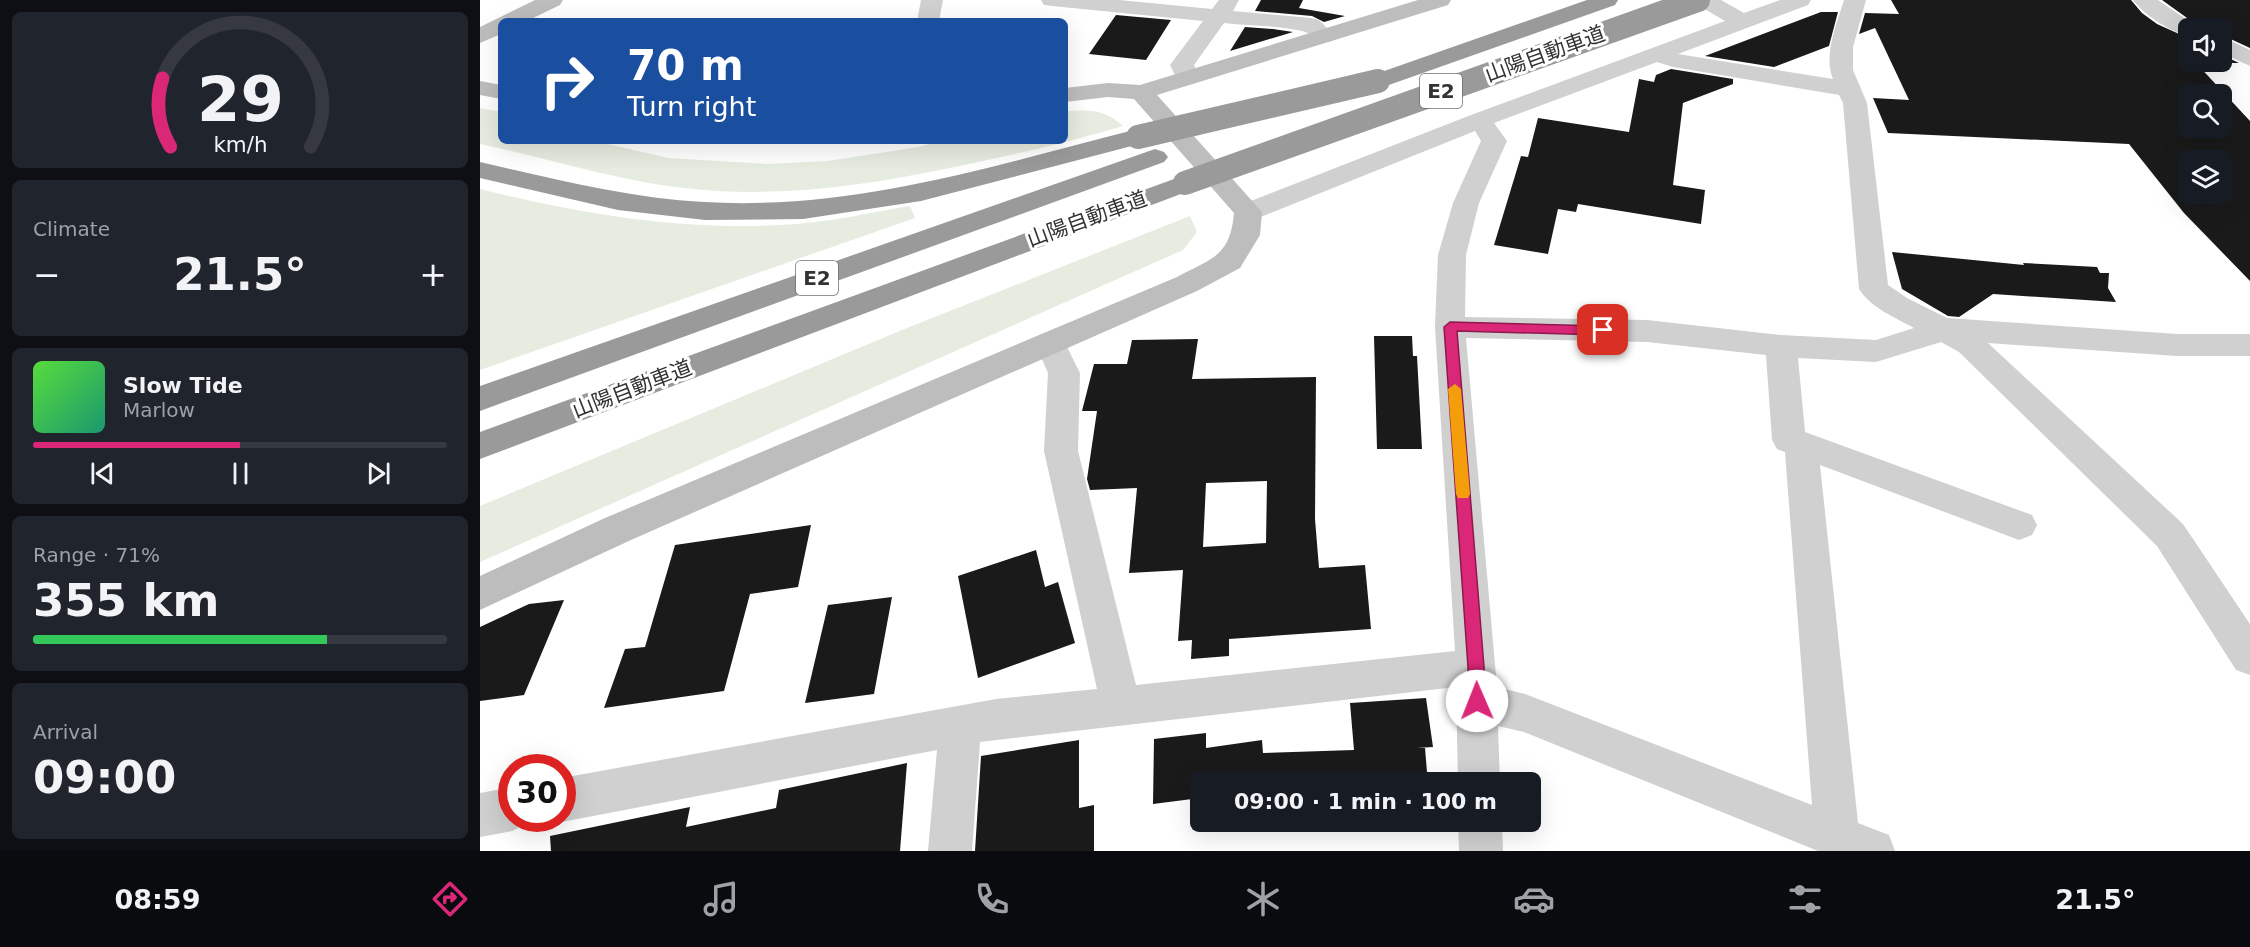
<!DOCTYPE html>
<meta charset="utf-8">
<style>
body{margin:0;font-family:"DejaVu Sans","Noto Sans JP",sans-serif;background:#20242c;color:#f1f3f6;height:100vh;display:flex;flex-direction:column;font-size:22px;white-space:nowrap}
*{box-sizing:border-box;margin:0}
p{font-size:20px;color:#9ea1a6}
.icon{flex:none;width:33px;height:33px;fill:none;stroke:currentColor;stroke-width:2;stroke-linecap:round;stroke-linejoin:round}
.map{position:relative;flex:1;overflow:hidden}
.panel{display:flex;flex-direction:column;gap:12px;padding:12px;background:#0d0f14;width:480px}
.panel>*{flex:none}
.top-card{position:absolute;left:18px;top:18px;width:570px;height:126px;border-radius:9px;box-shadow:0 6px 24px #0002;background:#1a4fa0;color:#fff;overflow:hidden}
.tools{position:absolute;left:1698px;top:18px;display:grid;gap:12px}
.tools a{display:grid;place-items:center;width:54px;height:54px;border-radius:9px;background:#171b24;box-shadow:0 6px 24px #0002;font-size:30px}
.speed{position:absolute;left:18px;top:754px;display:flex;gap:12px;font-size:30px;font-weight:700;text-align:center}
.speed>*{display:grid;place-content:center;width:78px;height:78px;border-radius:50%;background:#171b24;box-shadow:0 6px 24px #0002;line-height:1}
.speed .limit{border:9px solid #d22;background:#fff;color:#111}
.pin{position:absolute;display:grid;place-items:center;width:51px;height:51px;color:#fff;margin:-26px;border-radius:12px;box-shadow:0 3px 9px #0006}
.me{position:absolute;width:66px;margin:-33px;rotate:359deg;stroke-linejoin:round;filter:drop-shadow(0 0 4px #0008)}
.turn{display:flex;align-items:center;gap:21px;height:126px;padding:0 30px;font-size:27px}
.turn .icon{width:78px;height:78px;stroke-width:2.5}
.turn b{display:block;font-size:42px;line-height:51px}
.big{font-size:45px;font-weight:600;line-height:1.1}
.panel .card{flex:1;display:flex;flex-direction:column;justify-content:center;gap:9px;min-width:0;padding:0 21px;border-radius:9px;background:#20242c}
.panel .dial{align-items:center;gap:0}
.dial svg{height:156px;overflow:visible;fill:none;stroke:#363941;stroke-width:7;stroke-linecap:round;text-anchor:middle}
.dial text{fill:#f1f3f6;stroke:none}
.song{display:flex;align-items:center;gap:18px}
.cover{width:72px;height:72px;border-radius:9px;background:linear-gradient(135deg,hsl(110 70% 55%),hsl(160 70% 35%))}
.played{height:6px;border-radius:3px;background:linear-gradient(90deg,#db2777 50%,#363941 50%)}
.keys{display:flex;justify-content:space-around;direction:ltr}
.heat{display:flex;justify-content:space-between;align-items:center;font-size:33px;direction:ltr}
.charge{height:9px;border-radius:4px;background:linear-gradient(90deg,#34c759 71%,#363941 0)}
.trip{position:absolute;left:710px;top:772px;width:351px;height:60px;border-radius:9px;background:#171b24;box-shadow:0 6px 24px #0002;font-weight:600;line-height:60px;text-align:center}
.tabs{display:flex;height:96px;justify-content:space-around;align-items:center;background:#090b0e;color:#9ea1a6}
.tabs .icon{width:42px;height:42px}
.tabs .active{color:#db2777}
.tabs b{font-size:27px;color:#f1f3f6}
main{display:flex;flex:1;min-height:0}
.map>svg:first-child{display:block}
</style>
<main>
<section class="panel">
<div class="card dial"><svg viewBox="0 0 100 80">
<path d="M14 69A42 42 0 1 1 86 69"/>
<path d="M14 69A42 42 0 0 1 10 34" stroke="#db2777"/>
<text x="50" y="56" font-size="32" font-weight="700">29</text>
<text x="50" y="72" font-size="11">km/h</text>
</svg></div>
<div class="card"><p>Climate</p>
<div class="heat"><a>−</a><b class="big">21.5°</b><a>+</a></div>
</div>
<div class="card">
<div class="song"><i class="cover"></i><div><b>Slow Tide</b><p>Marlow</p></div></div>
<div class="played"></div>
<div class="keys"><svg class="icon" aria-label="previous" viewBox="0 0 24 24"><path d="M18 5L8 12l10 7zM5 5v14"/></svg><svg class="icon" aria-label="pause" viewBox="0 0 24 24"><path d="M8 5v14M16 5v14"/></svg><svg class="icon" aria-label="next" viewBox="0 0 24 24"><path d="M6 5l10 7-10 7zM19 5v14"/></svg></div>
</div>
<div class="card"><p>Range · 71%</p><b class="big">355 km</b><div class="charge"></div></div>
<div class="card"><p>Arrival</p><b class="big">09:00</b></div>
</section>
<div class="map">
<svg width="1770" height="851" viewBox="0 0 1770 851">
<rect width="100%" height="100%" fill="#fff"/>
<!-- green -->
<path fill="#e6ecdf" d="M0 108 21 112V141H115L188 158 287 164 348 161 438 147 462 141H585V111C609 110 624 108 643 126 587 143 531 155 475 167 389 185 301 198 213 189 140 182 71 159 0 144Z
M0 189C106 215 208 232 317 224 355 221 393 212 430 206L435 218 0 370Z
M710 216 717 232 703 250 0 562V506L422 330Z"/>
<!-- building -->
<path fill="#1a1a1a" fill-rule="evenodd" d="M781 0H823L819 8 865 16 844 22 832 16 775 11Z
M1411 0H1651L1662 13 1677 24 1708 38V62H1742V55L1759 63H1716L1770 121V281L1704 213 1649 144 1408 133 1393 98 1429 100 1395 28 1379 34 1385 13 1419 14ZM1708 94H1742V128H1708ZM1708 160H1742V194H1708Z
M1682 0H1770V48L1742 35V28H1721Z
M1341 12H1358L1349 46 1294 67 1225 56Z
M636 15 691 20 666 60 609 54Z
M765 27 793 29 813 32 750 51Z
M1191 69 1253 79V84L1203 103 1193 185 1225 190 1221 224 1098 204 1096 212 1078 209 1068 254 1014 245 1041 156 1048 157 1058 118 1149 132 1159 79 1174 82 1176 75Z
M1412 252 1544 265 1543 263 1617 267 1620 273H1629L1628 288 1636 302 1513 294 1479 317 1468 316 1422 289Z
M894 336H932L933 356H937L942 449H897Z
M718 339 712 379 836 377 835 519 839 568 885 565 891 629 749 639V656L711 659 712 640 698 641 703 570 649 573 657 488 610 490 607 479 617 411H602L614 364H647L652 340ZM787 481 786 543 723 547 726 483Z
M331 525 318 587 270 594 244 691 124 708 145 649 165 647 195 545Z
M556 550 565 587 578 582 595 643 498 678 478 576Z
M412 597 394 694 325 703 348 605Z
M84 600 44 695 0 701V627L49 604Z
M946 698 953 747 937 748H945L947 772 851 783H720V798L673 804 674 739 726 733V748L782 740 783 753 874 750 870 703Z
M599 740V808L614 805V851H495L501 756Z
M427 763 420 851H71L70 836 210 807 206 827 296 808 299 790Z"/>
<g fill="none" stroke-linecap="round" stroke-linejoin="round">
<!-- street -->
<path fill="#d0d0d0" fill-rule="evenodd" d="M441 0H463L459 21H437Z
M561 0H639L732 9 739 0H759L753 11 831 18 839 20 855 36 852 41C834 45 835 34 822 31 797 25 769 26 744 23L714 65 719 78 715 83 707 85 699 83 690 65 723 21 572 6 564 5Z
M1215 0H1241L1264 13 1300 0H1331L1328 5 1198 54 1353 79C1343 54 1357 24 1364 0H1386L1373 47V70L1387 103 1408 285 1427 298 1467 318 1697 334H1770V356H1697L1508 343 1703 524 1770 624V675L1756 670 1677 546 1479 352 1461 342 1396 362 1318 358 1325 432 1552 515 1557 525 1552 535 1539 540 1340 465 1378 823 1409 835 1415 851H1338L1044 732 1018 726 1020 783H978L976 687 500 742 492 851H448L457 750 82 822 76 819H82V778L516 699 617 689 564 451 568 373 555 343 559 335 570 332 581 335 600 373 598 451 656 685 975 651 955 327 958 255 973 203 1001 141 995 131 778 218 768 221 758 218 754 212 758 206 991 115 1245 21 1218 5ZM1177 62 1193 67 1359 95 1363 103 1379 289C1391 308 1416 318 1434 328L1396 340 1301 335 1167 320 985 317 986 255 999 203 1027 141 1014 123ZM986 338 1167 342 1286 355 1292 440 1297 449 1305 452 1332 805 1045 694 1017 687Z
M1653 0H1678L1719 28H1708V36C1691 32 1664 15 1653 0Z
M1742 37 1770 50V66L1742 53Z
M32 787V819H50L47 824 32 831 0 837V793Z
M978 822H1022L1023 851H979Z"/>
<!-- secondary -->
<path fill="#bdbdbd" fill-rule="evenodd" d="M55 0H83L80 5 47 21H21V34L0 43V27Z
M938 0H971L968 5 677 95 782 212 780 235 760 268 717 291 151 540 0 610V576L125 518 697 277C732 258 750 257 754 213L654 99 628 97 585 102V88L628 83 660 85Z
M0 81 21 85V99L0 95Z"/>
<!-- highway -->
<path fill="#9a9a9a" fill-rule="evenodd" d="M1107 0H1138L1135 5 906 86 898 88 890 86 886 81 890 76Z
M658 129 667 132 671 137 667 142 441 201 323 219 225 220 138 210 0 178V162C74 179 148 198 224 202 373 211 515 165 658 129Z
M675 149 684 152 688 157 684 162 0 411V386Z
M705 175 714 177 718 183 714 189 0 459V432Z"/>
<!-- highway-bridge -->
<path stroke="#9a9a9a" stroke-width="24" d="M658 137 898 81
M705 183 1218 0"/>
</g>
<!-- route -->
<path fill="#db2777" stroke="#8e194d" stroke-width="1.5" d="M970 322 1123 326 1129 330 1123 335 977 331 1004 667 1005 701 1003 707 997 709 991 707 988 701V667L964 327Z"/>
<!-- slow -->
<path fill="#f59e0b" d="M975 384 981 389 990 494 988 498H978L976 494 968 389Z"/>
<g text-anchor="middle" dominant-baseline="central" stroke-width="6" stroke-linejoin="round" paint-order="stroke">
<!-- shield labels -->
<g fill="#fff" stroke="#707070" stroke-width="1.5">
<rect x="940" y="74" width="42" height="34" rx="4.5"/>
<rect x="316" y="261" width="42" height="34" rx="4.5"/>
</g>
<g font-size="20" font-weight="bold" fill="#333">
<text x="961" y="91">E2</text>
<text x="337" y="278">E2</text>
</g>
<!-- street labels -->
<g font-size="21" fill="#333" stroke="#fff">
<text transform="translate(1065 54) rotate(-20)">山陽自動車道</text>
<text transform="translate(607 219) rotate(-20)">山陽自動車道</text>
<text transform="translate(152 389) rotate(-21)">山陽自動車道</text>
</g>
</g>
</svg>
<div class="tools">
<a><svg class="icon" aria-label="sound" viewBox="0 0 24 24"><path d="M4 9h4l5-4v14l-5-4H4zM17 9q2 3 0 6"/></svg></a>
<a><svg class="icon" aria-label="search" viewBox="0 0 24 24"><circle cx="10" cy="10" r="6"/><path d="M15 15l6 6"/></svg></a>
<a><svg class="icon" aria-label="layers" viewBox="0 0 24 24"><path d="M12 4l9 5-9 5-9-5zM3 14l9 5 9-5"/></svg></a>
</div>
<div class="speed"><div class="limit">30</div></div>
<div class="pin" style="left:1123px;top:330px;background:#d93025"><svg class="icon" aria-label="arrive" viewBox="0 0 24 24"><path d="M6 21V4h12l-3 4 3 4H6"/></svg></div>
<svg class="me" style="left:997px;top:701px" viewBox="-20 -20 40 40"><circle r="19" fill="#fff"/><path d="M0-13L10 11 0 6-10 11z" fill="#db2777"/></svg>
<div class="trip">09:00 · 1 min · 100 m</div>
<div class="top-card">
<div class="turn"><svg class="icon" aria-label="right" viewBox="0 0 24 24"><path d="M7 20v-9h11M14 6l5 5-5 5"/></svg><div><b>70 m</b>Turn right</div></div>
</div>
</div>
</main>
<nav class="tabs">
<b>08:59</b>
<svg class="icon active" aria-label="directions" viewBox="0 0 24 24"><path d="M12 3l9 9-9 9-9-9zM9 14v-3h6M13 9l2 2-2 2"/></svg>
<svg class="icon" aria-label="music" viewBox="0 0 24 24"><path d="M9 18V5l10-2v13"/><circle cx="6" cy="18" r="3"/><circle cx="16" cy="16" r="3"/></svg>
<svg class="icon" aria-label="phone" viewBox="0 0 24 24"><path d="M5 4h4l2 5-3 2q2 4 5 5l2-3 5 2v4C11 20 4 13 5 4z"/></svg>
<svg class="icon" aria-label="climate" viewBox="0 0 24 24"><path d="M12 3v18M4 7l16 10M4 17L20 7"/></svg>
<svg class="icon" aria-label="car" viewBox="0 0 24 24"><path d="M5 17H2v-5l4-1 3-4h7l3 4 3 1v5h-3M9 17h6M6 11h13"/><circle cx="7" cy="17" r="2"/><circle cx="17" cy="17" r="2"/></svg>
<svg class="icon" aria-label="filters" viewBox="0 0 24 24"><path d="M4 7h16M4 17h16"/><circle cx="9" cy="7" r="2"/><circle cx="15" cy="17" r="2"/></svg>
<b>21.5°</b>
</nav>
